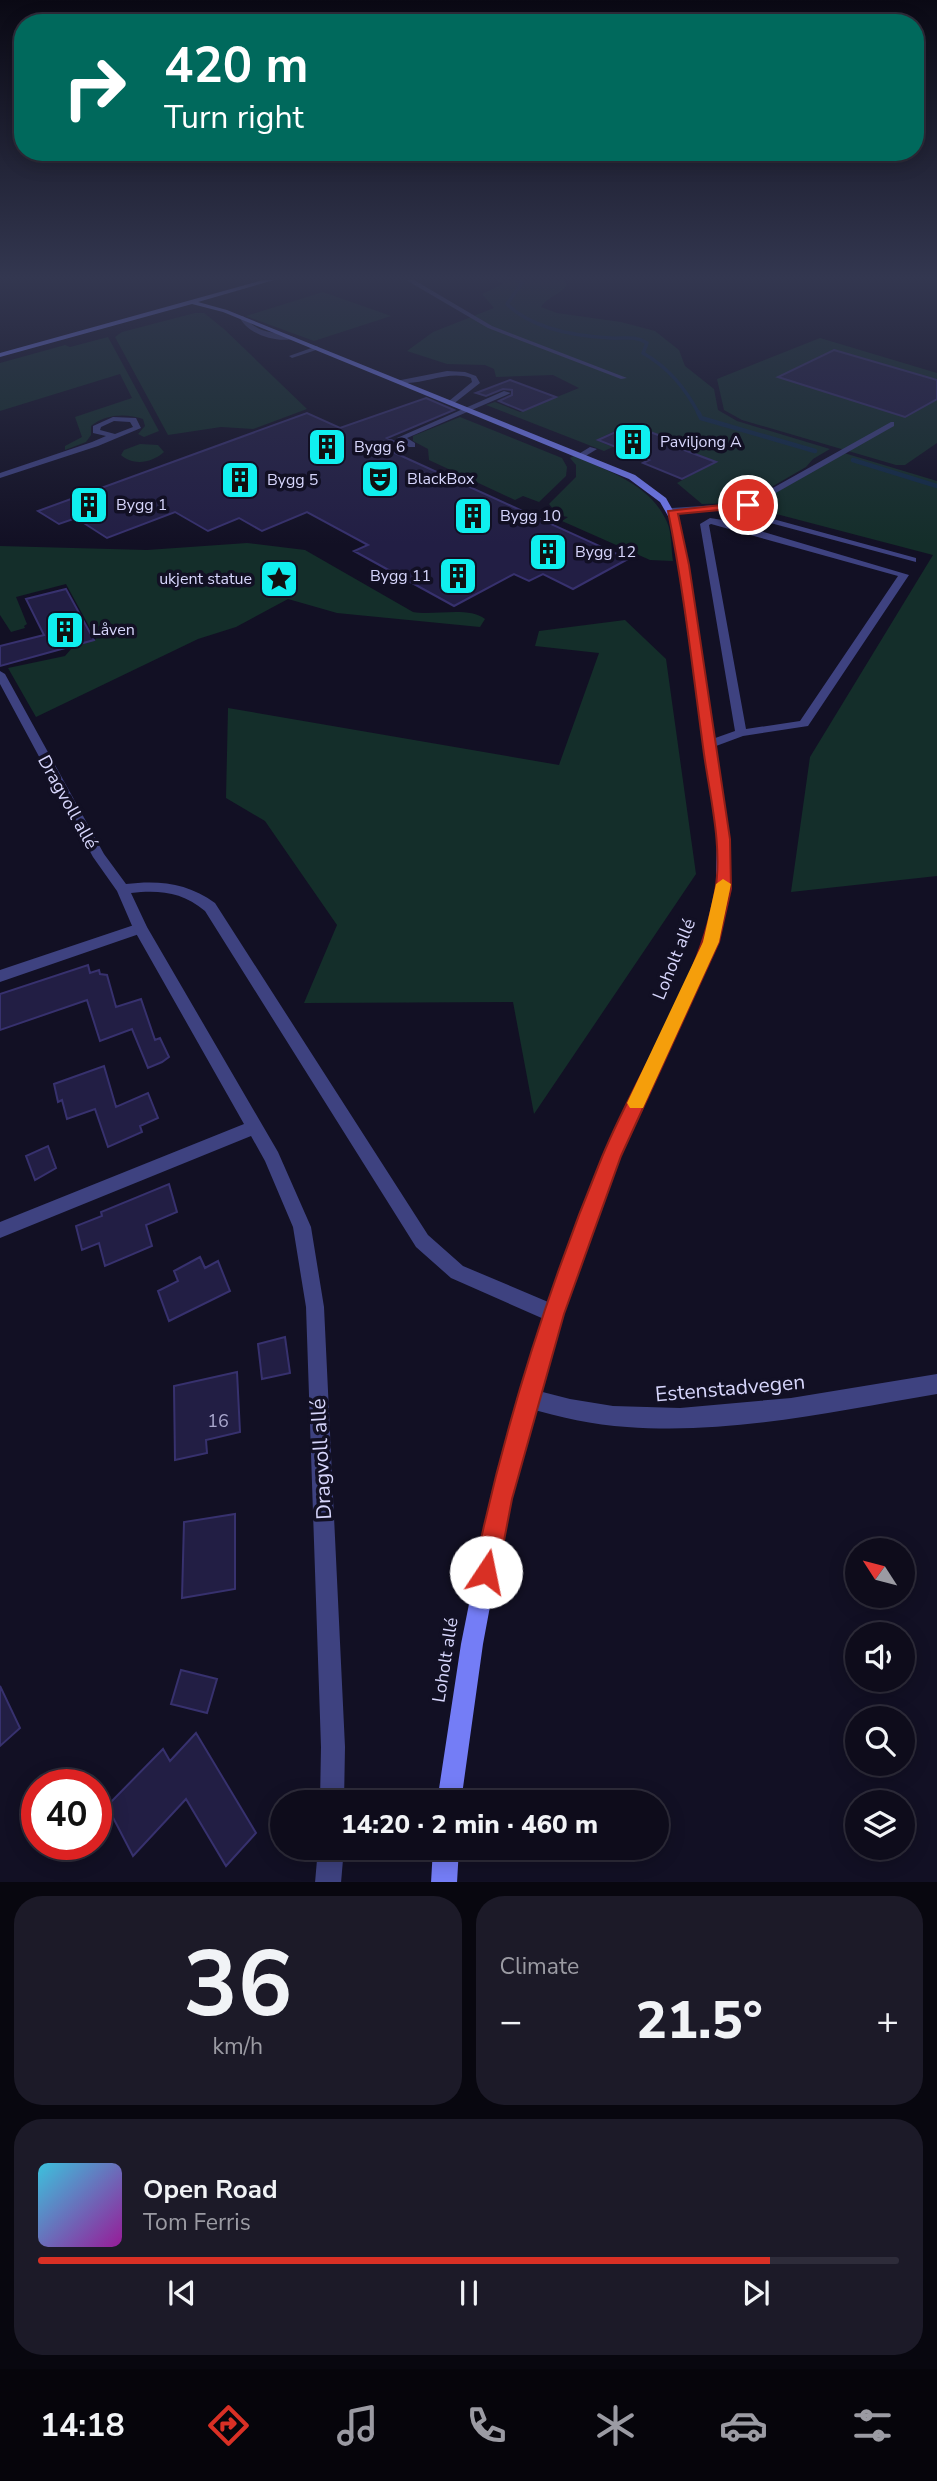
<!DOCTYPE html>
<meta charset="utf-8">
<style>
body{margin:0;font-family:"Nunito Sans",sans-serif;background:#1c1a28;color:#f1f3f6;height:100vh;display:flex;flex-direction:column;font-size:26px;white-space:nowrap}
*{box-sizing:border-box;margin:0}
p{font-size:23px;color:#9b9ba3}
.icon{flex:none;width:38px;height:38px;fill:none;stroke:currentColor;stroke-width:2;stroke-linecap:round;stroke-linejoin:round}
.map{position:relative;height:1882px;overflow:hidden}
.side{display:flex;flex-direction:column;gap:14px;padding:14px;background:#08070f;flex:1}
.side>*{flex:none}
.guide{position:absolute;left:14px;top:14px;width:910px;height:147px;border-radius:28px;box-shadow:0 4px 18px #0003,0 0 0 2px #2e2c3a;background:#00695c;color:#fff;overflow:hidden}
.needle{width:46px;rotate:306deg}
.buttons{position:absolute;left:845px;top:1538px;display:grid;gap:14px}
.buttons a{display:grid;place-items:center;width:70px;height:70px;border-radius:50%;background:#0e0c1b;box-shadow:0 4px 18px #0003,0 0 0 2px #2e2c3a;font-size:35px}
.speed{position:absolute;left:21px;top:1769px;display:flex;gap:14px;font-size:35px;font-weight:700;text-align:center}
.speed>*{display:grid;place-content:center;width:91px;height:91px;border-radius:50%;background:#0e0c1b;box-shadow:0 4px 18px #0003,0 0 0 2px #2e2c3a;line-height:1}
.speed .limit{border:10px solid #d22;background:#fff;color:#111}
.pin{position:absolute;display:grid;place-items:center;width:60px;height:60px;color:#fff;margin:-30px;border:4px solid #fff;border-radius:50%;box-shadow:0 2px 7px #0007}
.me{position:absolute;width:77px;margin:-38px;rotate:11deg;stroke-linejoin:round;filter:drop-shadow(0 0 5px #0008)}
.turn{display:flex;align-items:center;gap:24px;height:147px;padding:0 35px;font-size:32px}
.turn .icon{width:91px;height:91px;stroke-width:2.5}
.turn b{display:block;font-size:49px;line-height:60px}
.big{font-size:52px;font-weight:800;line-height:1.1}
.side .card{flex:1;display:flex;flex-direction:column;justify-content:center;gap:10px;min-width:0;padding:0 24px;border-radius:28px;background:#1c1a28}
.side .dial{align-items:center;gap:0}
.dial b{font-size:91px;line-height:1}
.song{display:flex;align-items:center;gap:21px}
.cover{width:84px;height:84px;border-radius:10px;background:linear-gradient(135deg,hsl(190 70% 55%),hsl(300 70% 35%))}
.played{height:7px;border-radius:4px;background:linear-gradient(90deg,#d93025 85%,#2e2c3a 85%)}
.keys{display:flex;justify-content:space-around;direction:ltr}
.heat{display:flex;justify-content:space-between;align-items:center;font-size:38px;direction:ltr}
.side .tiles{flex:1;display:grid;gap:14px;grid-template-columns:1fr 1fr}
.card:last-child{grid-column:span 2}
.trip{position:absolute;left:270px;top:1790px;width:399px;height:70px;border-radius:35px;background:#0e0c1b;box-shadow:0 4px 18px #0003,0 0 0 2px #2e2c3a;font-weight:800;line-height:70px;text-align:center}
.dock{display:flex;height:112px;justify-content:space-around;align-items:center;background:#06050b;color:#9b9ba3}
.dock .icon{width:49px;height:49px}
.dock .current{color:#d93025}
.dock b{font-size:32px;color:#f1f3f6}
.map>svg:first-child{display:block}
</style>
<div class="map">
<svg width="937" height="1883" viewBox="0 0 937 1883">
<rect width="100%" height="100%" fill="#121024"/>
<!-- green -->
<path fill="#142e2a" d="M496 280H564L567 285C560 295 547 297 541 307L557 313 621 322 655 331 679 350 685 366 714 389 718 410 737 421 830 449 813 459 806 467 744 503 702 504 677 483 715 462 675 446 670 449 659 444 669 438 630 424 596 440 613 447 604 451 486 405 495 402 520 412 579 388 553 375 496 377 494 369 485 365 447 364 407 351 433 332 494 308 482 294 503 284Z
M323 292 391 316 314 341 246 316Z
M195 313H204L224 329 307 409 253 429 221 427 168 435 115 337 122 332Z
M108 337 159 431 144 437 138 434 145 426 143 419C126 413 105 414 91 426V435L86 442 65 450V446L82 437 75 417 132 398 120 374 0 411V363L65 345 70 347Z
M820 338 937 373V443L905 465H896L742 420 724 410 717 379Z
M460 417 562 458 567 467 566 476 539 502 523 496 515 500 429 460 428 449 413 441V436Z
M140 444 158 445 164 452C152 463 133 466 121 455L124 450Z
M844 453 937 481V876L791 892 810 757 933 555 750 507Z
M574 456C610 472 650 484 667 522 672 533 671 549 673 561L650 560 562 521 568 517 551 514 554 510 549 504 576 477V465L570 458Z
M247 543 305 550 413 612C434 616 468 606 485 619L480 627 337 613 288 599 236 627 198 639 36 717 8 668 65 656 72 648 96 639 66 584 16 597 27 624 24 626 25 628 11 632 0 615V546L147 550Z
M625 620 666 659 696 874 534 1114 513 1002 304 1003 337 925 265 821 226 798 228 708 559 765 599 653 535 646 539 631Z"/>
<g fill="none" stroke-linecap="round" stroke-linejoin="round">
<!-- stream-far1 -->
<path stroke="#112b47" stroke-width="3.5" d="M517 280 522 283 507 304C532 329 576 336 610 338 625 339 634 335 647 343L643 353C669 368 685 388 699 414"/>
<!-- stream -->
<path stroke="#112b47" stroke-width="4.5" d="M698 412 701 418 815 451
M853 460 937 486"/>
</g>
<!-- building -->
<path fill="#221e44" stroke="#37316e" stroke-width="2" d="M834 350 937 380V399L905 417 778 377Z
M510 380 556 397 523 411 499 401 512 395V390L503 389 486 396 476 393Z
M426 398 454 410 387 438 397 443 384 448 628 559 573 589 543 574 529 581 514 574 454 606 354 551 368 545 307 512 262 531 239 518 208 531 175 512 107 538 76 518 59 524 38 511 307 413 340 428Z
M631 425 669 439 663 442 716 462 682 479 643 463 649 460 598 440Z
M66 589 94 640 0 666V646L44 635 26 599Z
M88 965 90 973 99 970 100 974 107 975 116 1007 141 999 155 1040 160 1038 169 1057 162 1062 148 1068 132 1029 100 1041 87 1000 0 1030V994Z
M104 1066 116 1107 148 1093 158 1118 140 1126 142 1132 108 1147 95 1109 67 1119 62 1100 58 1102 54 1084Z
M48 1146 56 1168 35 1180 26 1156Z
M169 1184 177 1212 146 1225 152 1246 105 1266 99 1243 82 1250 76 1226 102 1216 101 1212Z
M200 1257 205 1268 218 1261 230 1291 169 1321 158 1291 178 1281 174 1271Z
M285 1337 290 1373 262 1379 258 1344Z
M237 1372 240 1432 206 1440 207 1453 175 1460 174 1386Z
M235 1514V1589L182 1598 184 1522Z
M181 1670 217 1679 207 1713 171 1704Z
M0 1686 20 1728 0 1746Z
M196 1733 256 1833 226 1866 186 1799 133 1856 107 1806 163 1749 170 1761Z"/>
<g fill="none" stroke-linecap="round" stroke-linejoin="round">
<!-- lane -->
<path fill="#3e4280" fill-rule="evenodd" d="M239 316H243C263 338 274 329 296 338 278 344 246 334 239 316Z
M317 346 319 349 292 358 289 356Z
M447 371 465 372 476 376 480 383 452 405H449V401L472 382 471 378C446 369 417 389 396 381Z
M504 391 511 393 407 438 415 443V447H409L397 438Z
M891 422H894V426L751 507 736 509 916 558V562L729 512 728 509 672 514 668 511 672 508 746 503Z
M590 447 597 449 584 457 577 455Z
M710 518 723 520 909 575 808 726 743 736 708 749 702 745 704 742 735 731 700 524ZM711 524 898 576 800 721 746 729 709 525Z
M140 923 145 924 147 928 145 932 0 982V970Z"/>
<!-- street -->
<path fill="#3e4280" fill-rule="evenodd" d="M406 280H414L492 326 627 378 621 379 488 328Z
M113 417 136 418 141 428 98 446 0 478V473L92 442 106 436 93 433V426ZM114 421 130 422 133 427 115 434 100 430 101 427Z
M0 671 5 674 104 854 126 884C159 880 188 883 215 903L428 1235 463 1266 560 1307 562 1314 560 1321 553 1323 451 1278 416 1247 205 911C182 892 160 890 131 893L147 927 278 1152 311 1227 324 1307 345 1747 344 1802H320L321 1747 306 1307 293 1227 265 1161 251 1136 0 1238V1222L244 1124 133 928 117 891 93 857 0 684Z
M937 1374V1394C835 1411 731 1435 627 1427 593 1425 560 1417 527 1408L520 1405 517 1398 520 1391 527 1388 570 1399 613 1406 680 1408 791 1398Z
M318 1848H344L341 1883H315Z"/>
<!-- secondary -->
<path fill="#747df6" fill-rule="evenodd" d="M263 280H274L198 302 227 310 635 475 666 498 680 523 729 839 730 889 718 942 620 1156 562 1314 537 1398 510 1499 483 1644 461 1802H437L461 1644 490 1499 517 1398 544 1314 604 1156 704 942 716 889 717 839 672 523 660 502 629 479 223 312 192 304 0 357V353Z
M433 1848H459L457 1883H431Z"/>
</g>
<!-- sky -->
<linearGradient id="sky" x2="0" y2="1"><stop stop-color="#0a0914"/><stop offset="0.51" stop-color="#333750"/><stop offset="1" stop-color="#333750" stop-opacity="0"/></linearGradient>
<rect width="937" height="544" fill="url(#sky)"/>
<!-- route -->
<path fill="#d93025" stroke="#8d1f18" stroke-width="2" d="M748 502 751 507 678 514 689 565 730 839 731 889 719 942 621 1156 564 1314 512 1499 498 1572 495 1580 486 1584 477 1580 474 1572C503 1430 547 1291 602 1157 638 1069 698 986 715 892 723 848 710 797 704 754 693 673 684 591 668 511Z"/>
<!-- slow -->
<path fill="#f59e0b" d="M723 879 731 884 719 942 643 1108H630L627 1103 703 942 716 884Z"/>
<!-- icons -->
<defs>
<symbol id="building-square" viewBox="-11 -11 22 22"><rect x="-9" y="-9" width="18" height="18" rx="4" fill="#0fefef" stroke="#121024"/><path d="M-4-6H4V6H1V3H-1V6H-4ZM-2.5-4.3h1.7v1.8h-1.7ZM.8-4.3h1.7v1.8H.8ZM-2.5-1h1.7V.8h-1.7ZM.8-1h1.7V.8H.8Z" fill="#111"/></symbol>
<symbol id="theatre-square" viewBox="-11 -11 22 22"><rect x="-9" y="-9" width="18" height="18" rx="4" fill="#0fefef" stroke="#121024"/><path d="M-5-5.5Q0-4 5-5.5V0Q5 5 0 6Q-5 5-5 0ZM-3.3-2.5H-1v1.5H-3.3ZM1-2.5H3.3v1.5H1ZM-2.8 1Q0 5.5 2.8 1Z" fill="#111"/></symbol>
<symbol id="sight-square" viewBox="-11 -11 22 22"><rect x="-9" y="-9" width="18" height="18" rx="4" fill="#0fefef" stroke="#121024"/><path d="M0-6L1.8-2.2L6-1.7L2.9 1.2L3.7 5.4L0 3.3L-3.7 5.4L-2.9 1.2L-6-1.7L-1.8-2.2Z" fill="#111"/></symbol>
</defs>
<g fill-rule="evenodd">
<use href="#building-square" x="611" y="420" width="44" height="44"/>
<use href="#building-square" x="305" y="425" width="44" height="44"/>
<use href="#theatre-square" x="358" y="457" width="44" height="44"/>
<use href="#building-square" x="218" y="458" width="44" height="44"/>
<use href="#building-square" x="67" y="483" width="44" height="44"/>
<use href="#building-square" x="451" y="494" width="44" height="44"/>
<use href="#building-square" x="526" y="530" width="44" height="44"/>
<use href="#building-square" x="436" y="554" width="44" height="44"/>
<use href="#sight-square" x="257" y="557" width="44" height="44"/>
<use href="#building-square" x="43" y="608" width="44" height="44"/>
</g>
<g text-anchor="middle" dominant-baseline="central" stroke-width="7" stroke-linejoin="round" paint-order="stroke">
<!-- far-poi labels -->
<g font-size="16" fill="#d7d6fc" stroke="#121024" text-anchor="start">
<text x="660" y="442">Paviljong A</text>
<text x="354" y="447">Bygg 6</text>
<text x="407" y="479">BlackBox</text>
<text x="267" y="480">Bygg 5</text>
<text x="116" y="505">Bygg 1</text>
<text x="500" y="516">Bygg 10</text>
<text x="575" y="552">Bygg 12</text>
<text x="431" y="576" text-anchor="end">Bygg 11</text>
<text x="252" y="579" text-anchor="end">ukjent statue</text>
<text x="92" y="630">Låven</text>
</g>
<!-- street labels -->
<g font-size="18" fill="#d7d6fc" stroke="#121024">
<text transform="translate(68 802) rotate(61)">Dragvoll allé</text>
<text transform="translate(674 959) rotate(-68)">Loholt allé</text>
<text transform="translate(445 1660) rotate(-81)">Loholt allé</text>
</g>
<!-- near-number labels -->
<g font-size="18" fill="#aaa8ce">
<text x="218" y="1421">16</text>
</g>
<!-- near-street labels -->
<g font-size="21" fill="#d7d6fc" stroke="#121024">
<text transform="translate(730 1388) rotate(-5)">Estenstadvegen</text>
<text transform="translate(321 1459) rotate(-93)">Dragvoll allé</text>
</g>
</g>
</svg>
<div class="buttons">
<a><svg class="needle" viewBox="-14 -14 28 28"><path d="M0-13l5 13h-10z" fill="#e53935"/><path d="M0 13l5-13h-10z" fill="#9b9ba3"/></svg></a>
<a><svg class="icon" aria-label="sound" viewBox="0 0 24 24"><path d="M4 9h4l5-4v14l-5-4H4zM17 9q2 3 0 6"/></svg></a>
<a><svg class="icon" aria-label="search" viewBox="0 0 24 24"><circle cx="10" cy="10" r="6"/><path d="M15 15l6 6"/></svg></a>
<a><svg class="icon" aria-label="layers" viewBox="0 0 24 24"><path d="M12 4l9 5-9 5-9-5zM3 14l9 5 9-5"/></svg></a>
</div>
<div class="speed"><div class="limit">40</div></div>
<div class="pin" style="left:748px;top:505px;background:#d93025"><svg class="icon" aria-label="arrive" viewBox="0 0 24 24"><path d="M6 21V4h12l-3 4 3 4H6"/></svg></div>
<svg class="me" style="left:486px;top:1572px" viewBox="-20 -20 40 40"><circle r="19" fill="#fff"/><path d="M0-13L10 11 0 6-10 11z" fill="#d93025"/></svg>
<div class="trip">14:20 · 2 min · 460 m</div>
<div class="guide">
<div class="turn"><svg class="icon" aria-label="right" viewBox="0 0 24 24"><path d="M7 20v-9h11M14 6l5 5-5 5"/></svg><div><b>420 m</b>Turn right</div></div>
</div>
</div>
<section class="side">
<div class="tiles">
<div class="card dial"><b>36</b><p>km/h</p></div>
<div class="card"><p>Climate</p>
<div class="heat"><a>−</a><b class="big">21.5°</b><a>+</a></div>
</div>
<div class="card">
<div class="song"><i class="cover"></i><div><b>Open Road</b><p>Tom Ferris</p></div></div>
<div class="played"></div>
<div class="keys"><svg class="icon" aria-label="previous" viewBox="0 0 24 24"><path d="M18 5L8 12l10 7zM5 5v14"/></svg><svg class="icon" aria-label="pause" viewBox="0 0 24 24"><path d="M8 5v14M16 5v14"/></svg><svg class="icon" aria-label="next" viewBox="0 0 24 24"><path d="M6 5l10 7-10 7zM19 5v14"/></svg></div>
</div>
</div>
</section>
<nav class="dock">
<b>14:18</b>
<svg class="icon current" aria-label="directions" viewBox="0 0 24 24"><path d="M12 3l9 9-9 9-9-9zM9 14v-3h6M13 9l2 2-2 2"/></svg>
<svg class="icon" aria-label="music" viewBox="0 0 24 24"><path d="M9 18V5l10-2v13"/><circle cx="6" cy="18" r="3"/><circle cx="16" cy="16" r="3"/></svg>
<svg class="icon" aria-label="phone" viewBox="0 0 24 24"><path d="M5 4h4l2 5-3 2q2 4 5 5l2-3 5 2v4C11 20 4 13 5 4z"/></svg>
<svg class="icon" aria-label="climate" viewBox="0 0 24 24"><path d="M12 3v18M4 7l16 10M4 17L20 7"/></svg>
<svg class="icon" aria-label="car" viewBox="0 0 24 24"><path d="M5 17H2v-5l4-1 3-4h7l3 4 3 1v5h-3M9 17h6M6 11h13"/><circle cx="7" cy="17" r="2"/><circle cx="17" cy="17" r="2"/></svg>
<svg class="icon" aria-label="filters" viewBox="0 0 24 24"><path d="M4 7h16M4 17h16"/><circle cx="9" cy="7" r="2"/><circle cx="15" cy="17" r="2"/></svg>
</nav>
